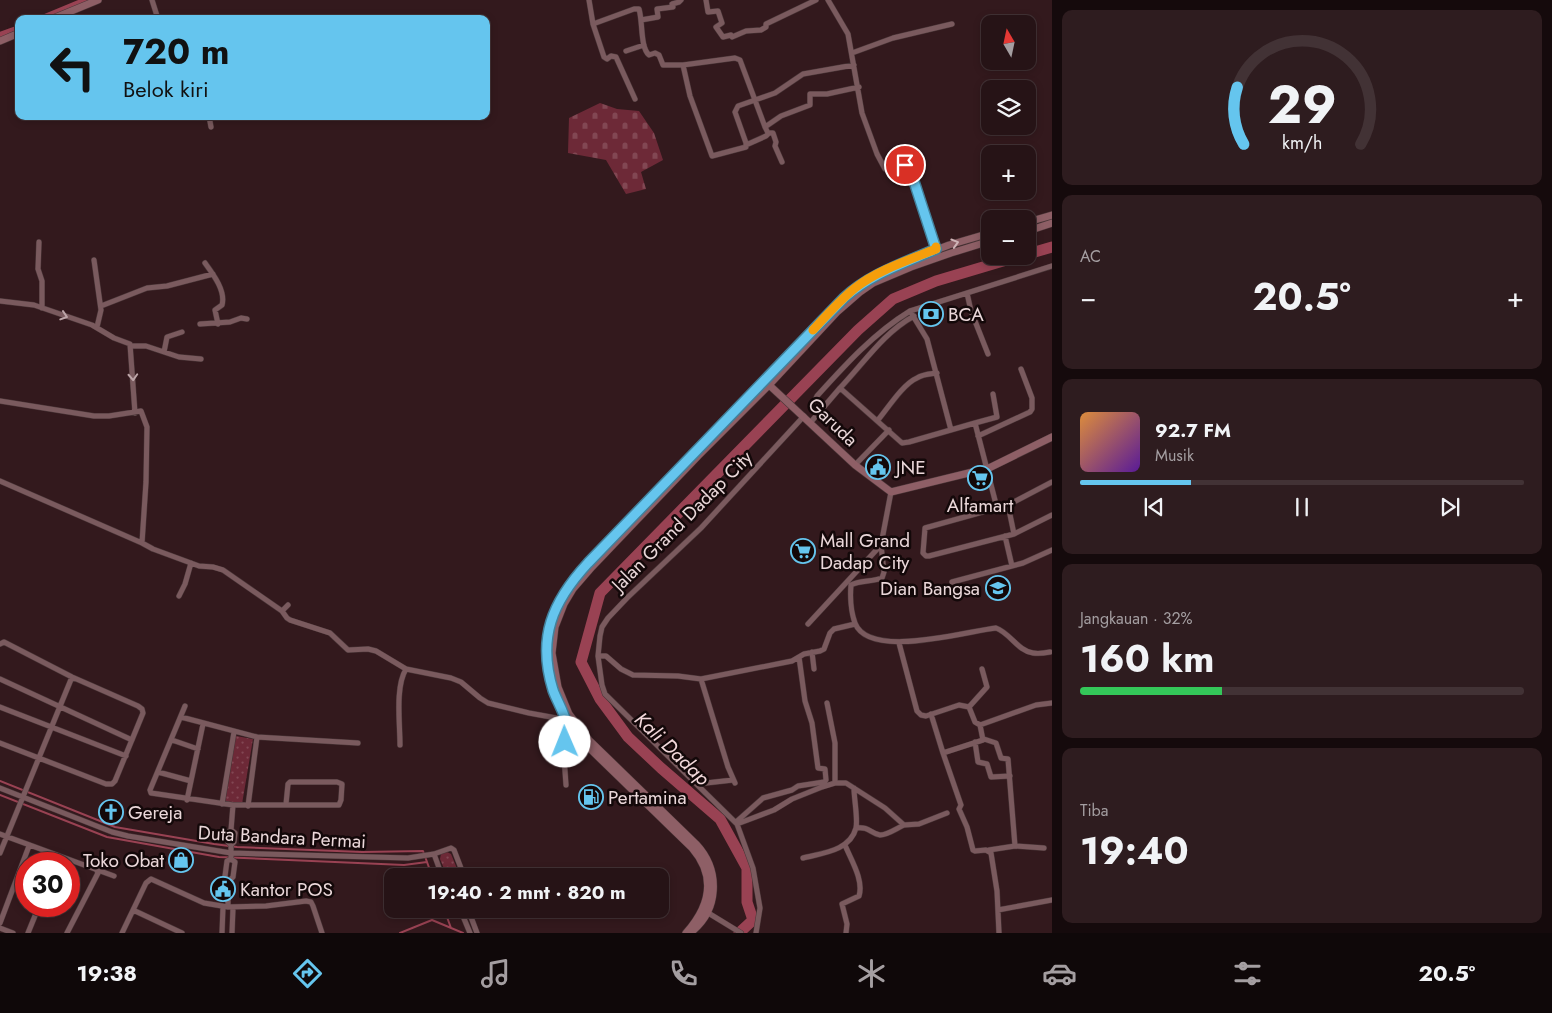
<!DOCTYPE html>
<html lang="id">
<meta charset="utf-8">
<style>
body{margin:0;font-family:Jost,sans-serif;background:#2e1c1f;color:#f1f3f6;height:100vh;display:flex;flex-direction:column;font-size:19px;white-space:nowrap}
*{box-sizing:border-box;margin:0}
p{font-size:16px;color:#a49ea1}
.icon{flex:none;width:28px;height:28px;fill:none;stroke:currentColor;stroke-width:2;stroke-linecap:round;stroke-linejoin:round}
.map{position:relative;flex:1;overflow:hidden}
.details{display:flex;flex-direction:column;gap:10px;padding:10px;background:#150a0c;width:500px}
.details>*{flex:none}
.guide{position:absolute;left:15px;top:15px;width:475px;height:105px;border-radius:10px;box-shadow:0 2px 8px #0003,0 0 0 1px #423235;background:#65c5ee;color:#111;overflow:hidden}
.needle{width:32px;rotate:351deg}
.fabs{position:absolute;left:981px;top:15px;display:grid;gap:10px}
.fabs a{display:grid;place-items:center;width:55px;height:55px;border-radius:10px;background:#261316;box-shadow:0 2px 8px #0003,0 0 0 1px #423235;font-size:25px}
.speed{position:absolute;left:15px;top:852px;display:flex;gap:10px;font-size:25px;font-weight:700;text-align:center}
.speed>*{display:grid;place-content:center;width:65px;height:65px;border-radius:50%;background:#261316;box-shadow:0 2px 8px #0003,0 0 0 1px #423235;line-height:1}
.speed .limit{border:8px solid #d22;background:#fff;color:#111}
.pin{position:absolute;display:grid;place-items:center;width:42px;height:42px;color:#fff;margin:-21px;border:2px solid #fff;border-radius:50%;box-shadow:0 1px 5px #0007}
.me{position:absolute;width:55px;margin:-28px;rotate:359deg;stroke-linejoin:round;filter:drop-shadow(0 0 4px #0008)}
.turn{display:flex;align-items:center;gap:18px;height:105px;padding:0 25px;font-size:22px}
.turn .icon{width:65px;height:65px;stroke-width:2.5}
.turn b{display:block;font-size:35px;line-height:42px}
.big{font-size:38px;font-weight:700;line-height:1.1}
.details .tile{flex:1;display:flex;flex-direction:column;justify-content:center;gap:8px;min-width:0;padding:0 18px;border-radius:10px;background:#2e1c1f}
.details .dial{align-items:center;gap:0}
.dial svg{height:130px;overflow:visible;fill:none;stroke:#423235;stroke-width:7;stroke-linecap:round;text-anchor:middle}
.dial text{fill:#f1f3f6;stroke:none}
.song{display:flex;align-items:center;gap:15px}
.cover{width:60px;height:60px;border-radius:8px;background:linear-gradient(135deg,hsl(30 70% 55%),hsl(270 70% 35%))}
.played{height:5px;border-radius:2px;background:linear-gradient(90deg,#65c5ee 25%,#423235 25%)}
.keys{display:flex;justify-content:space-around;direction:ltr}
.heat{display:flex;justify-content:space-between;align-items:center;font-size:28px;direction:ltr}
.charge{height:8px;border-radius:4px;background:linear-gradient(90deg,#34c759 32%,#423235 0)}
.trip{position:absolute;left:384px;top:868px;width:285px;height:50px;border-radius:10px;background:#261316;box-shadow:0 2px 8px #0003,0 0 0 1px #423235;font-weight:700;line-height:50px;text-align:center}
.tab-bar{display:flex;height:80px;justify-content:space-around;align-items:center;background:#0f0809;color:#a49ea1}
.tab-bar .icon{width:35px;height:35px}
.tab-bar .on{color:#65c5ee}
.tab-bar b{font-size:22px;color:#f1f3f6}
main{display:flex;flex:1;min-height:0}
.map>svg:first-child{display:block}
</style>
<main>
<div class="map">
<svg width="1052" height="933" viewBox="0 0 1052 933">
<defs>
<pattern id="grass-dots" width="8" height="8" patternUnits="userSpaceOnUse" patternTransform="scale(1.25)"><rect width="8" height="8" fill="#6d2937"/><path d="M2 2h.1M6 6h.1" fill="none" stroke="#824753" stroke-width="1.8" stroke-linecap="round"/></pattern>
<pattern id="cemetery-stones" width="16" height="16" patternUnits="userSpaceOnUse" patternTransform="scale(1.25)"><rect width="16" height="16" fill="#6d2937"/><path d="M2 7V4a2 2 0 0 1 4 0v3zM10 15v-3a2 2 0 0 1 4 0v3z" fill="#824753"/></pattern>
</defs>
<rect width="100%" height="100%" fill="#33191d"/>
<!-- grass -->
<path fill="url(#grass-dots)" d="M236 736 253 739 242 804 225 802Z
M447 852 451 854 460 876H447L440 859 441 854Z"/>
<!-- cemetery -->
<path fill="url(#cemetery-stones)" d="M600 103 617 109 639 111 654 133 663 160 641 172 646 189 626 194 606 160 568 153 569 118Z"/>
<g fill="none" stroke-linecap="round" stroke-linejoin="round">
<!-- stream -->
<path stroke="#994253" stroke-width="2" d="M0 781 115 827 214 844 237 847 362 852 423 851 427 862
M0 795 107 837 219 857 404 865 427 862 432 876
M444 909 451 928
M400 933 432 920 463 933"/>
<!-- canal -->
<path stroke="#994253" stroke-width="6" d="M40 19 86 0
M0 35 19 28"/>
<!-- river -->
<path stroke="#994253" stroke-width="11" d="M1028 254 1052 247
M739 933 753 920 747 902V868L720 819 661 768 628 737 600 699 581 662 600 593 858 330 893 299 936 281 1020 256"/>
<defs>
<path id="street" d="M152 0 158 19
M589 0 593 24 604 57 607 59 611 56 616 57 635 99
M706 0 708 12 718 11 722 23 716 27 723 37 731 35 732 37 746 31 761 30 766 27V24L816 0
M828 0 848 34 862 113 877 154 885 169 890 170 905 165 910 169 937 252
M641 20 658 17 657 9 673 7 672 4 679 2 681 0
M593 24 634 9H639C643 22 640 47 649 55L655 53 659 55 663 65H683L735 58 740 60 765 127 768 133H773L776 142 775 146 782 162
M626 51 644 45
M852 53 893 38 952 24
M683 65 690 96 712 156 746 147V143L735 112 738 106 775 93 803 74 854 65
M209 116 211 127
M209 119 218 116
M765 127 781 116 810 105V94H827L859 87
M746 145 766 136 769 133
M39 242 38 269 42 281V308
M94 260 101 310 97 327
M205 263C213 274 226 291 222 305L215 310 218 324
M967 293 971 311 988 354
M0 301 34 305 92 325 114 338 130 344 135 413
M101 306 147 288 167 286 213 274
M910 311 927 339 951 430
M200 324 230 322 241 318 247 319
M131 346H146L179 357 201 359
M164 352 167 337 182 332
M840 388C864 363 883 333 914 316
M0 401 94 416H109L141 411 147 427 146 482 142 543 153 549 199 566 213 567 223 570 282 611 288 605
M822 408 815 400 817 396C845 365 874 333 910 311L1052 266
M878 420C888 408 903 384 917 378 923 374 930 374 937 373
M810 423 840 388 902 443 909 442 975 423 997 508
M975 423 997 417 993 394
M978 436 1030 412 1032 409V398L1021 369
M855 465 889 430
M0 481 142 543
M1008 505 1014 534 929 556H926L923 553 925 528Z
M1008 505 1052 482
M1014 534 1052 515
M1005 536 1012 566
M881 545 884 572 882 578C872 582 860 580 851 585 850 596 851 612 855 623 869 660 967 631 996 628 1010 633 1018 651 1033 653 1039 654 1045 653 1050 652
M952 582 1023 563 1052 550
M179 596 185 584 191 563
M282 611 287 618 290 620 330 633 348 650 368 649 376 651 406 669 451 678 461 682 480 698 488 703 529 713 567 720
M808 624 881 545 891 492
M899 643 917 711 921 715 926 716 959 705 969 707 975 722 980 725 983 740 943 753 961 805 959 809 967 827 973 850 975 851 986 850 991 853 997 891 999 933
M0 644 4 642 72 677 138 706 142 709 143 713 115 781 112 784H106L0 743
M812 652 814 669
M598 656H606L621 669 633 675 678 676 701 679 787 662 792 661 804 654 820 651 824 649 830 633 834 629 855 624
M0 679 132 740
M701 679 728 767 735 783
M827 703 835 743V783
M185 706 150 790 151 793 233 805H339L341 800 342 784 337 782H290L288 784 286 804
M0 707 126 756
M969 707 987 687 982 669
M931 714 943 753
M181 717 257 737 358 743
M980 725 1036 705 1052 703
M984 739 996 743 1001 758 1008 759 1015 846
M172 740 198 749
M975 742 978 762 987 764 991 777 1010 776
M400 745C400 723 395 687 406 669
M158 772 191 781
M697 784 733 780
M566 785 564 757 567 721
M0 788 112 832 128 836 231 853 408 858 434 854 451 848 454 850 464 876
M187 800 203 724
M222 804 234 732
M248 806 257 737
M736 822 763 798 792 790 798 786 824 782 826 780 825 769 818 768 812 723 805 701 799 657
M737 824 774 810 792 799 822 787 835 783H846L885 808 904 825 919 824 947 813
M856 828C869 826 871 834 880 835 888 835 897 828 904 825
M0 834 114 876
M231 845 228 842V832L231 830 233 805
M845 845C851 860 864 880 859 896L842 904 847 924 846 933
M989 850 1015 846 1044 848
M0 853 72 677
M434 854 442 876
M803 858C822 853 850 851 856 828 858 818 854 799 854 788
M55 864 58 856
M228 882 233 877 235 862 231 859V845L234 842 235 833 231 830
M228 907 266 906 306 901 311 902 313 906 322 933
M460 909 470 933
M468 909 477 933
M133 910 182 933
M998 910 1052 900
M705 911 741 933
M0 923 29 846
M0 928 13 933
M28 933 39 906
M67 933 98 873 97 871
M122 933 146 883 151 879 204 903 228 907V882L225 876 227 861 231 859
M222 933 223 907
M232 933 233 908
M756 933 760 908 753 868 737 824 605 694 602 685 598 656 600 636 602 627 608 618 628 597 701 528 804 416"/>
<path id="secondary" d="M52 19 98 0
M0 41 19 33
M1028 222 1052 215
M1028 231 1052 223
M767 383 855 465 891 492 989 468 1052 437
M686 933C710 906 717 877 692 848L584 743 564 716 550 680 546 653 550 625 558 603 569 584 588 563 693 453 779 367 833 309 855 288 871 278 907 261 949 245 990 233
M690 933C719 911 721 871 696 844L589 740 569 714 558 687 552 653 555 627 564 604 573 589 592 567 698 456 769 385 837 312 860 292 873 283 911 267 951 253 990 241"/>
</defs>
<!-- street casing -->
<use href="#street" stroke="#4b3739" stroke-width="6"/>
<!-- secondary casing -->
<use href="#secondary" stroke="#4b3739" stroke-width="8"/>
<!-- street -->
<use href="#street" stroke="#7a5a5e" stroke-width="5"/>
<!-- secondary -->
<use href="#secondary" stroke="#8e5f66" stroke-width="7"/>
</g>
<!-- one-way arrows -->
<defs><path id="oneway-chevron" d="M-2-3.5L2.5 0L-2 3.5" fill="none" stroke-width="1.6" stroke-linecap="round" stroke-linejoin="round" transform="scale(1.25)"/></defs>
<use stroke="#ceb3b6" href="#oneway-chevron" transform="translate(955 243) rotate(-17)"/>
<g stroke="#bda5a8">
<use href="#oneway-chevron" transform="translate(64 316) rotate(18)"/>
<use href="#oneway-chevron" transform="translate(133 377) rotate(87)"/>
</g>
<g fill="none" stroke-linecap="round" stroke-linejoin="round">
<defs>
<path id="route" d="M565 742C565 736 567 729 566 723 566 716 556 699 553 690 537 638 552 602 588 563L844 298C870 274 904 263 936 249L910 169 905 165"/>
</defs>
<!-- route casing -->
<use href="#route" stroke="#42809b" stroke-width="12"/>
<!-- route -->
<use href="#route" stroke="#65c5ee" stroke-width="9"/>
<!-- slow -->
<path stroke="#f59e0b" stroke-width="9" d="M813 330C826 316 839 301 855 288 878 270 909 260 936 249V247"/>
</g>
<!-- icons -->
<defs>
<symbol id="bank-ring" viewBox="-11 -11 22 22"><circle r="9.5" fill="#130809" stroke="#65c5ee" stroke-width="1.5"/><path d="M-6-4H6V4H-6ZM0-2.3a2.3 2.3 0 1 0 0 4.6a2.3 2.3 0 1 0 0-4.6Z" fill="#65c5ee"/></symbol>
<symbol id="civic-ring" viewBox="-11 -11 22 22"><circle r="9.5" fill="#130809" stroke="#65c5ee" stroke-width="1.5"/><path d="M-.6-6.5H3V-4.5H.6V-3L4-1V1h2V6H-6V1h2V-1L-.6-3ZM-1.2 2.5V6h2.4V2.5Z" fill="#65c5ee"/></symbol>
<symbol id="supermarket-ring" viewBox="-11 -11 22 22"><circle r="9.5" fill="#130809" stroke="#65c5ee" stroke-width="1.5"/><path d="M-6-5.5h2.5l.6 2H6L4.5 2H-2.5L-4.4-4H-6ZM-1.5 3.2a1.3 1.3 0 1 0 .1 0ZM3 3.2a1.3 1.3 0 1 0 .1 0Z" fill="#65c5ee"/></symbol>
<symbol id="school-ring" viewBox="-11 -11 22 22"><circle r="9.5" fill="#130809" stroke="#65c5ee" stroke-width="1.5"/><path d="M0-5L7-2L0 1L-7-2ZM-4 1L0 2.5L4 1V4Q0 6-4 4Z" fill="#65c5ee"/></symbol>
<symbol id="fuel-ring" viewBox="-11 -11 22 22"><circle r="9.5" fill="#130809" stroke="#65c5ee" stroke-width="1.5"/><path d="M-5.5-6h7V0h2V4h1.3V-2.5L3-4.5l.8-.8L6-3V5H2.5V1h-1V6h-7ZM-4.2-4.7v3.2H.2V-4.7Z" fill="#65c5ee"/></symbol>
<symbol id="church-ring" viewBox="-11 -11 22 22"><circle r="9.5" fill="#130809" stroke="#65c5ee" stroke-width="1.5"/><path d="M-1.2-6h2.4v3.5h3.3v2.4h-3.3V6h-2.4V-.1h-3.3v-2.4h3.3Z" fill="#65c5ee"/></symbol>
<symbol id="shop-ring" viewBox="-11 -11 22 22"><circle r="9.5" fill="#130809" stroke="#65c5ee" stroke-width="1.5"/><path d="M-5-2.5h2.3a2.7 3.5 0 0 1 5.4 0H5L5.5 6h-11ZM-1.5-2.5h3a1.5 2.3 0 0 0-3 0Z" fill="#65c5ee"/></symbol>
</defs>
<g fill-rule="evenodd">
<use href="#bank-ring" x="917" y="300" width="28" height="28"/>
<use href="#civic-ring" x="864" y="453" width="28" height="28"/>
<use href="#supermarket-ring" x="966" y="464" width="28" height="28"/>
<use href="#supermarket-ring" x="789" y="537" width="28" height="28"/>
<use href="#school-ring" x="984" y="574" width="28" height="28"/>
<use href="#fuel-ring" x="577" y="783" width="28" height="28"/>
<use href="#church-ring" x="97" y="798" width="28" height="28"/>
<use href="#shop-ring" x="167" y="846" width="28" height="28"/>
<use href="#civic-ring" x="209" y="875" width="28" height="28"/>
</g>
<g text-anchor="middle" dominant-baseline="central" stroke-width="5" stroke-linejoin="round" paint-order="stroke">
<!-- poi labels -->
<g font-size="19" fill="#ead7d9" stroke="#130809" text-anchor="start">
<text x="948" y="314">BCA</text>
<text x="896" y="467">JNE</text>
<text x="980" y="505" text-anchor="middle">Alfamart</text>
<text x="820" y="540">Mall Grand<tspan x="820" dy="22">Dadap City</tspan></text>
<text x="980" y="588" text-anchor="end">Dian Bangsa</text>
<text x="608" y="797">Pertamina</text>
<text x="128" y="812">Gereja</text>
<text x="164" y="860" text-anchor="end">Toko Obat</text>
<text x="240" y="889">Kantor POS</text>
</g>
<!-- street labels -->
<g font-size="19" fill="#ead7d9" stroke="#130809">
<text transform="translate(833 422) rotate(44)">Garuda</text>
<text transform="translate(682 521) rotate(-45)">Jalan Grand Dadap City</text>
<text transform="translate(282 837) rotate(3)">Duta Bandara Permai</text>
</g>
<!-- water labels -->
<g font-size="20" font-style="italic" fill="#f2d8db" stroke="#130809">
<text transform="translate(672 749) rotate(44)">Kali Dadap</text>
</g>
</g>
</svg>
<div class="fabs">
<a><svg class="needle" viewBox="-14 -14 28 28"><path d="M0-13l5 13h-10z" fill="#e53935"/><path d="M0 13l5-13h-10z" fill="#a49ea1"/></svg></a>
<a><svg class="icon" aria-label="layers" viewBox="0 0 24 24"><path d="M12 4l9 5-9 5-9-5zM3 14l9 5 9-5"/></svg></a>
<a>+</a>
<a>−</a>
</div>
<div class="speed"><div class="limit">30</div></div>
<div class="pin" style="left:905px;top:165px;background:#d93025"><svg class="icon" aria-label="arrive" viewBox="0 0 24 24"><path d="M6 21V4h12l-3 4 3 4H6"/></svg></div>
<svg class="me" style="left:565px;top:742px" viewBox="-20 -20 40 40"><circle r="19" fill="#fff"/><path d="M0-13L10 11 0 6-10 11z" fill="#65c5ee"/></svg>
<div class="trip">19:40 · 2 mnt · 820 m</div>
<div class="guide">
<div class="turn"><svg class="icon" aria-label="left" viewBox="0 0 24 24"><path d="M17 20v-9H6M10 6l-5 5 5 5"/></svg><div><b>720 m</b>Belok kiri</div></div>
</div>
</div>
<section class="details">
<div class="tile dial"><svg viewBox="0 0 100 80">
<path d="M14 69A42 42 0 1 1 86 69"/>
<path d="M14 69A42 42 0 0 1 10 34" stroke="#65c5ee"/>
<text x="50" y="56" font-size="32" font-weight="700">29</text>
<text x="50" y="72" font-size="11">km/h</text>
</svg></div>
<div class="tile"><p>AC</p>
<div class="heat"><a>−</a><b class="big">20.5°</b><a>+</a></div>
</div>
<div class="tile">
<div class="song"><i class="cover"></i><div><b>92.7 FM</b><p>Musik</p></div></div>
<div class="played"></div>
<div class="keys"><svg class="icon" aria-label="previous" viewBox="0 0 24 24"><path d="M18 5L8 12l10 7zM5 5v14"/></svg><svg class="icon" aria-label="pause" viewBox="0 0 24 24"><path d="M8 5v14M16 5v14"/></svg><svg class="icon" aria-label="next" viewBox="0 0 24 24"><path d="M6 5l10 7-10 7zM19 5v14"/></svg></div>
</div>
<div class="tile"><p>Jangkauan · 32%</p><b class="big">160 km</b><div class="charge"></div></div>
<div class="tile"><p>Tiba</p><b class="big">19:40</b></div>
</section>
</main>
<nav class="tab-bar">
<b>19:38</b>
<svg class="icon on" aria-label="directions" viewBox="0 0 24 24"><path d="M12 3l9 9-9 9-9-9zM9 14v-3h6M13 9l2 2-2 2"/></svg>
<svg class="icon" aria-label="music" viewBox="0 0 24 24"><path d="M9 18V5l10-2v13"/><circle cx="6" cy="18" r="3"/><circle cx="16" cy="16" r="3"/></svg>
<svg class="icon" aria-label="phone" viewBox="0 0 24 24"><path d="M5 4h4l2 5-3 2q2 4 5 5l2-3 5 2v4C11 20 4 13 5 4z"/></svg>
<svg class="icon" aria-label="climate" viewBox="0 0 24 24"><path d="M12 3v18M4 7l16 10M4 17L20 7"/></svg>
<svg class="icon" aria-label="car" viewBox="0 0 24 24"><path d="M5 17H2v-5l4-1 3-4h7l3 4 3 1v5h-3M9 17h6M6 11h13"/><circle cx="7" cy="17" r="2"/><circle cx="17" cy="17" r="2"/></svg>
<svg class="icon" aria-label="filters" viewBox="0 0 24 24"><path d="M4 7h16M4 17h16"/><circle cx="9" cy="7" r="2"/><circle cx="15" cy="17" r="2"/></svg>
<b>20.5°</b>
</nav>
